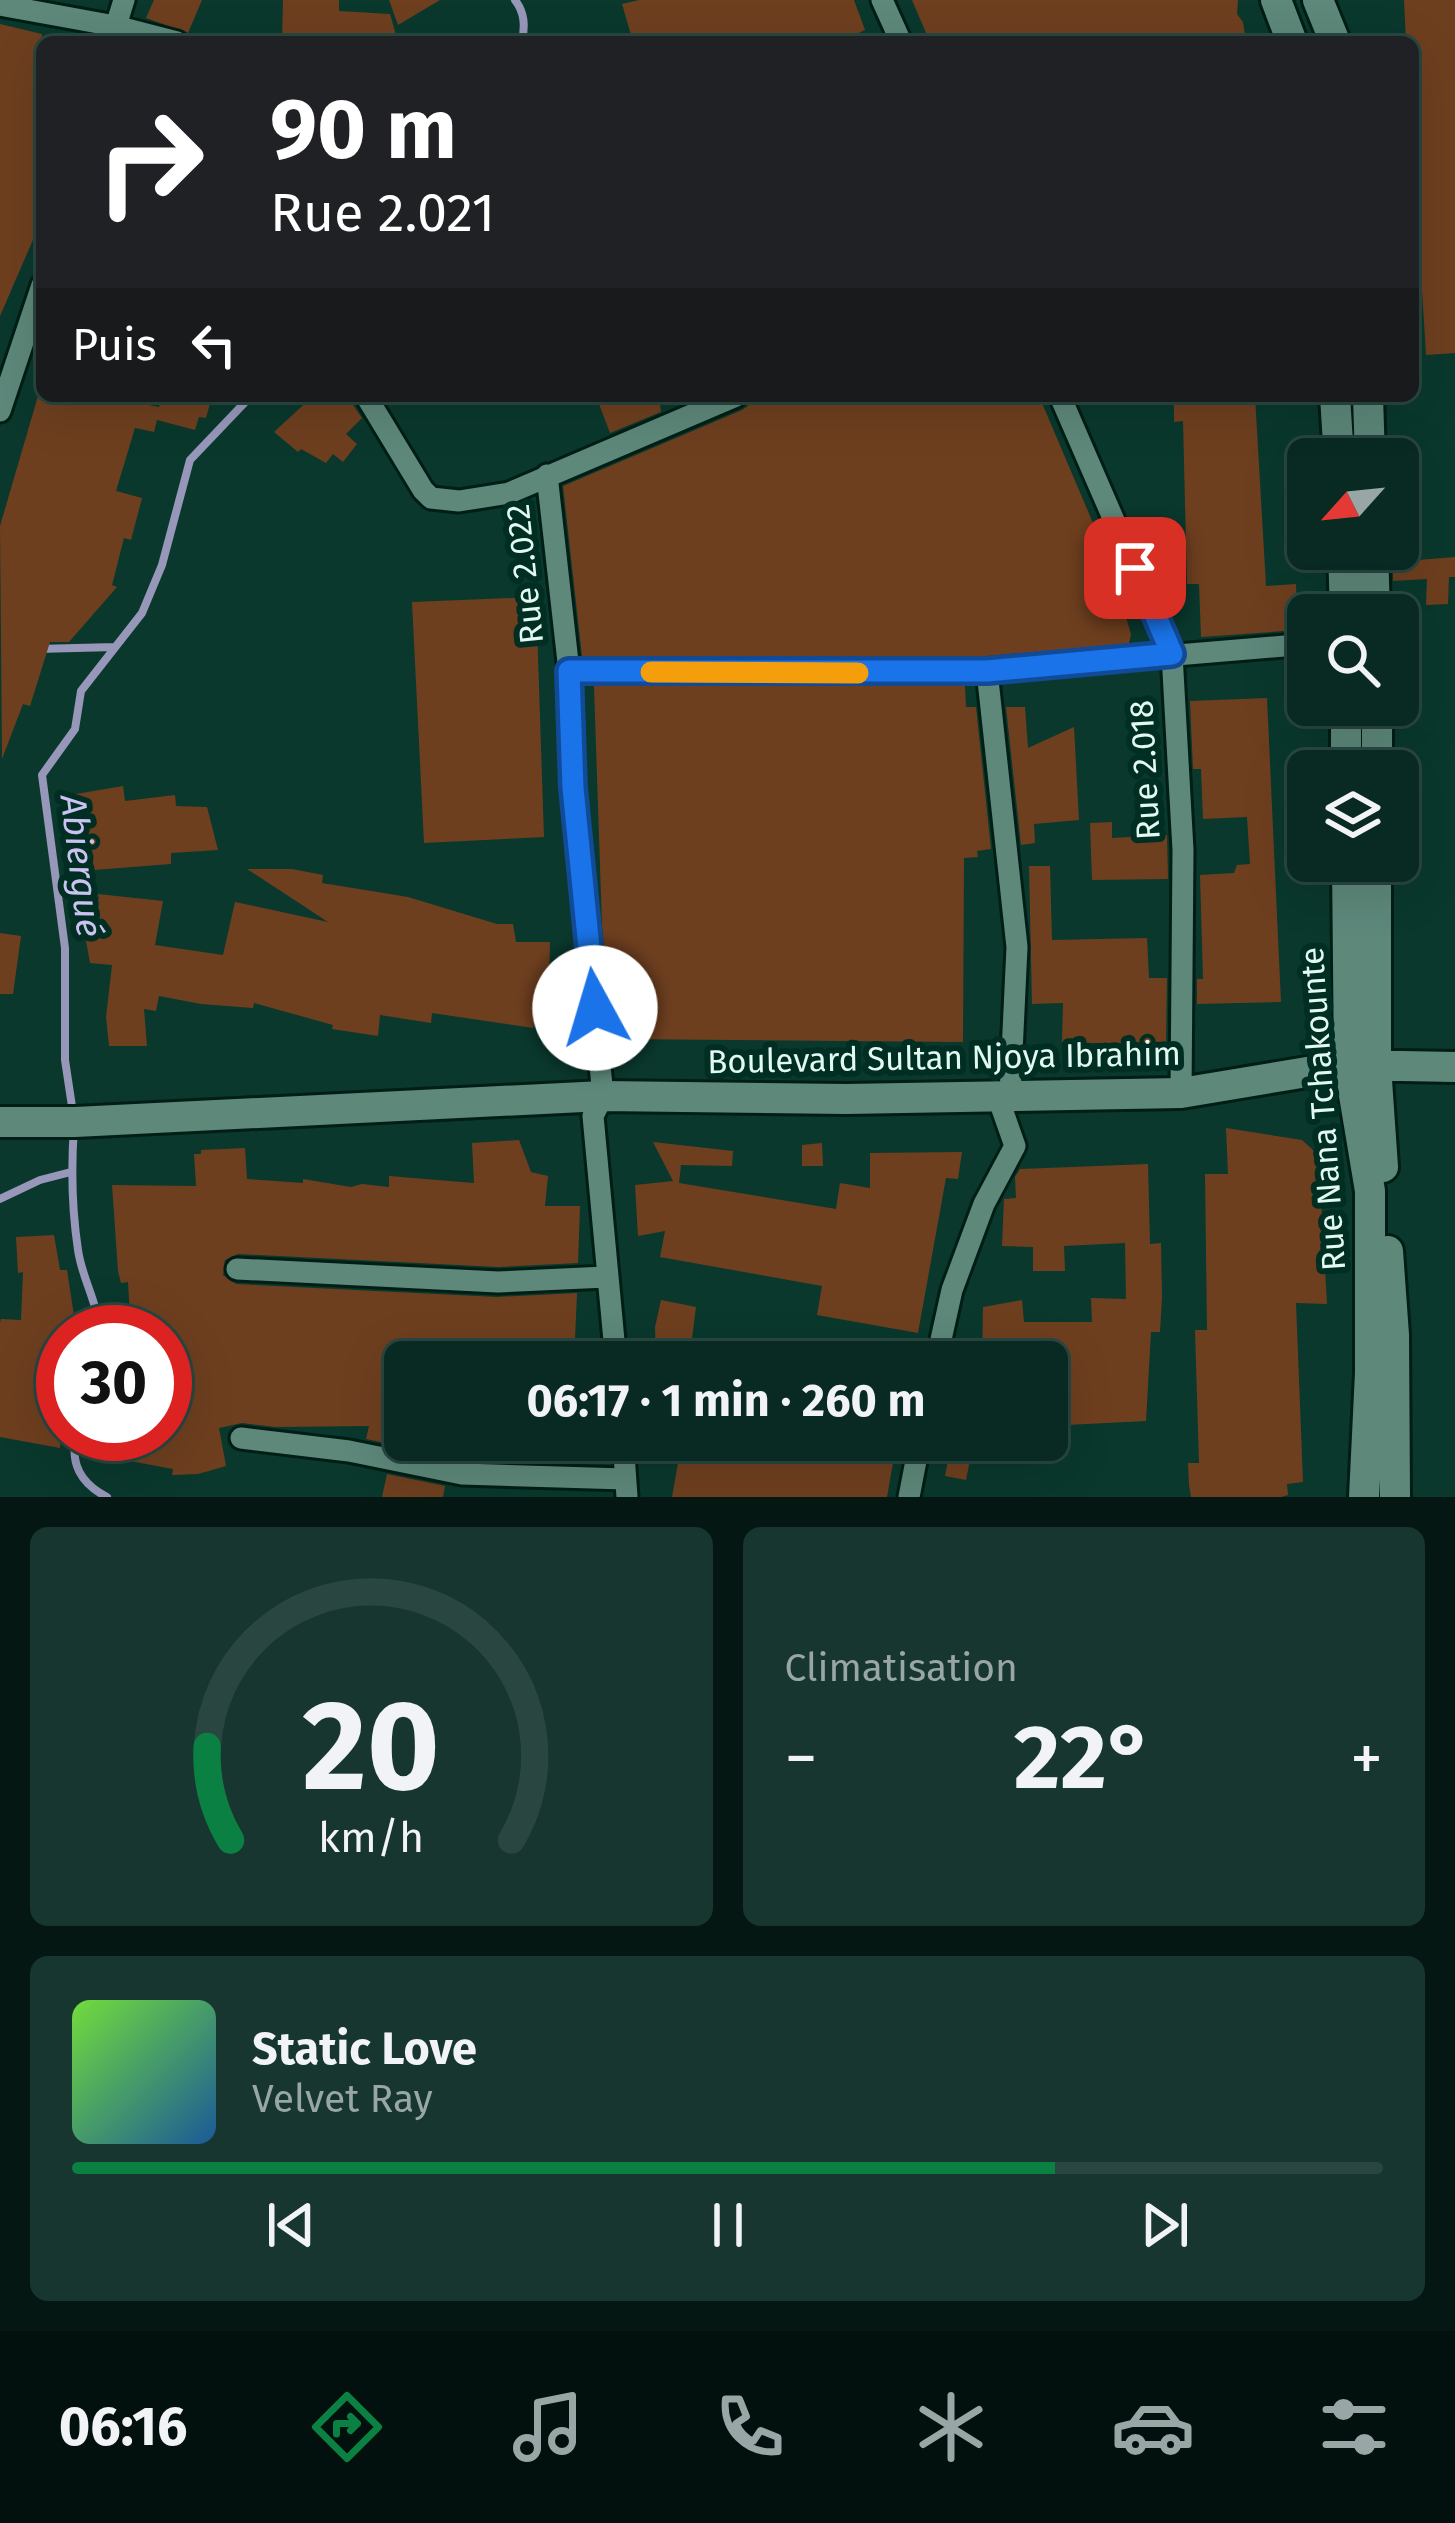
<!DOCTYPE html>
<html lang="fr">
<meta charset="utf-8">
<style>
body{margin:0;font-family:"Fira Sans",sans-serif;background:#16362f;color:#f1f3f6;height:100vh;display:flex;flex-direction:column;font-size:45px;white-space:nowrap}
*{box-sizing:border-box;margin:0}
p{font-size:39px;color:#98a7a5}
.icon{flex:none;width:66px;height:66px;fill:none;stroke:currentColor;stroke-width:2;stroke-linecap:round;stroke-linejoin:round}
.map{position:relative;height:1497px;overflow:hidden}
.sheet{display:flex;flex-direction:column;gap:30px;padding:30px;background:#041713;flex:1}
.sheet>*{flex:none}
.guide{position:absolute;left:36px;top:36px;width:1383px;height:366px;border-radius:18px;box-shadow:0 12px 48px #0002,0 0 0 3px #294640;background:#202124;color:#fff;overflow:hidden}
.needle{width:78px;rotate:243deg}
.tools{position:absolute;left:1287px;top:438px;display:grid;gap:24px}
.tools a{display:grid;place-items:center;width:132px;height:132px;border-radius:18px;background:#082a22;box-shadow:0 12px 48px #0002,0 0 0 3px #294640;font-size:60px}
.speed{position:absolute;left:36px;top:1305px;display:flex;gap:24px;font-size:60px;font-weight:700;text-align:center}
.speed>*{display:grid;place-content:center;width:156px;height:156px;border-radius:50%;background:#082a22;box-shadow:0 12px 48px #0002,0 0 0 3px #294640;line-height:1}
.speed .limit{border:18px solid #d22;background:#fff;color:#111}
.pin{position:absolute;display:grid;place-items:center;width:102px;height:102px;color:#fff;margin:-51px;border-radius:24px;box-shadow:0 6px 18px #0006}
.me{position:absolute;width:132px;margin:-66px;rotate:354deg;stroke-linejoin:round;filter:drop-shadow(0 0 9px #0008)}
.turn{display:flex;align-items:center;gap:42px;height:252px;padding:0 36px;font-size:54px}
.turn .icon{width:156px;height:156px;stroke-width:2.5}
.turn b{display:block;font-size:84px;line-height:102px}
.then{display:flex;align-items:center;height:114px;padding:0 36px;background:#0003;gap:24px;font-size:45px}
.big{font-size:90px;font-weight:700;line-height:1.1}
.sheet .card{flex:1;display:flex;flex-direction:column;justify-content:center;gap:18px;min-width:0;padding:0 42px;border-radius:18px;background:#16362f}
.sheet .dial{align-items:center;gap:0}
.dial svg{height:312px;overflow:visible;fill:none;stroke:#294640;stroke-width:7;stroke-linecap:round;text-anchor:middle}
.dial text{fill:#f1f3f6;stroke:none}
.song{display:flex;align-items:center;gap:36px}
.cover{width:144px;height:144px;border-radius:18px;background:linear-gradient(135deg,hsl(100 70% 55%),hsl(210 70% 35%))}
.played{height:12px;border-radius:6px;background:linear-gradient(90deg,#0b8043 75%,#294640 75%)}
.keys{display:flex;justify-content:space-around;direction:ltr}
.heat{display:flex;justify-content:space-between;align-items:center;font-size:66px;direction:ltr}
.sheet .tiles{flex:1;display:grid;gap:30px;grid-template-columns:1fr 1fr}
.card:last-child{grid-column:span 2}
.trip{position:absolute;left:384px;top:1341px;width:684px;height:120px;border-radius:18px;background:#082a22;box-shadow:0 12px 48px #0002,0 0 0 3px #294640;font-weight:700;line-height:120px;text-align:center}
.dock{display:flex;height:192px;justify-content:space-around;align-items:center;background:#03110e;color:#98a7a5}
.dock .icon{width:84px;height:84px}
.dock .active{color:#0b8043}
.dock b{font-size:54px;color:#f1f3f6}
.map>svg:first-child{display:block}
</style>
<div class="map">
<svg width="1455" height="1497" viewBox="0 0 1455 1497">
<rect width="100%" height="100%" fill="#0a382d"/>
<g fill="none" stroke-linecap="round" stroke-linejoin="round">
<!-- stream -->
<path stroke="#9797ba" stroke-width="8" d="M515 0C525 13 525 26 522 42
M37 649 115 647
M73 1113 65 1060V948L42 775 75 729 81 691 142 613 162 565 190 460 251 396
M74 1127C71 1168 72 1210 78 1250 82 1279 98 1302 99 1332
M0 1199 40 1180 71 1172
M77 1434C69 1463 81 1484 107 1497"/>
</g>
<!-- building -->
<path fill="#6e3f1f" d="M154 0H202L188 33 146 18Z
M283 0H339V11L390 14 398 42H282Z
M389 0H440L398 25Z
M639 0H854L865 30 840 42H633L622 4Z
M912 0H1238L1237 14 1243 22 1246 42H930Z
M1404 0H1455V353L1426 355 1413 145V42H1406Z
M0 24 42 34V219L0 316Z
M38 396H102L159 407 162 396H212L206 418 199 417 195 430 157 420 154 432 135 428 116 491 142 498 131 540 124 538 112 585 117 587 69 642H50L30 706 23 704 2 759 0 526Z
M313 396H347L362 418 346 434 357 444 343 462 333 454 326 463 301 449 298 452 274 432Z
M596 396H659L661 412 610 433Z
M762 396H1039L1110 563 1131 634 1129 644 986 656H582L563 486 742 410Z
M1174 396H1255L1266 586 1296 584 1298 630 1201 637 1199 584H1187L1183 421 1174 422Z
M1455 557V577H1449L1448 604 1426 605 1427 579 1393 581V562Z
M536 597 544 837 424 843 412 602Z
M594 686H965L966 707H976L991 849 977 851 978 857 964 858 963 1042 613 1039 602 926Z
M1267 698 1281 1002 1197 1004V979H1203L1200 875 1234 873 1237 865 1250 864 1247 817 1203 819 1201 769H1193L1190 701Z
M1006 707H1025L1028 748 1074 727 1079 820 1034 824 1035 843 1021 845Z
M123 786 125 801 175 795 176 806 207 807 218 850 171 853V864L94 870 90 849 79 850 70 795Z
M1112 822V838L1167 835 1168 879 1092 880 1090 823Z
M1029 866H1050L1052 940 1147 938 1149 978H1167L1166 1045 1062 1042 1063 1003 1032 1004Z
M247 869H292L323 875 322 883 408 897 497 924H513L516 942H550L549 985H541L533 1028 432 1013 431 1023 380 1015 378 1036 332 1029 333 1025 254 1003 253 1008 201 1004 159 996 156 1011 144 1009 147 1046H109L106 1017 112 965 90 963 79 902 99 899 98 894 163 901 155 945 223 955 235 902 328 922Z
M0 933 21 936 13 994H0Z
M1226 1128 1302 1140 1314 1151 1319 1165 1327 1304 1296 1303 1303 1482 1287 1484 1288 1495 1281 1497H1191L1189 1485 1188 1463H1199L1195 1330H1207L1205 1174H1228Z
M519 1140 531 1172 548 1176 545 1206H580L578 1263 498 1267 238 1254 225 1260 223 1275 236 1284 497 1297 577 1293 574 1362H489L450 1356 449 1362H405V1440H445L442 1455 366 1439 369 1426 275 1427 242 1423 219 1428 226 1466 198 1474 172 1475 173 1469 119 1459 121 1434H165V1332H131L128 1282 121 1283 118 1271 112 1185 196 1186 194 1154H201V1150L245 1148 247 1179 303 1183V1179L351 1187 362 1184 389 1187V1176L474 1183 472 1143Z
M653 1142 733 1151 732 1166 681 1165 679 1183 836 1209 840 1183 870 1188V1153L962 1152 958 1179 946 1178 918 1333 817 1315 822 1286 660 1257 665 1231 638 1236 635 1185 673 1181Z
M822 1143 823 1166H802V1145Z
M1148 1164 1150 1244 1161 1243 1162 1297 1160 1332H1151L1146 1421 1047 1426V1362H982L983 1307 1022 1300 1024 1322H1092L1091 1298 1126 1299 1125 1243 1064 1246 1065 1271H1033V1247L1002 1246 1004 1199 1016 1198 1015 1177 1020 1169Z
M54 1235 60 1270H67L75 1322H63V1366L60 1380H55L53 1420 63 1422 60 1448 0 1437V1323L1 1319 21 1320 23 1272 18 1273 16 1237Z
M661 1300 696 1307 689 1362H656L655 1327Z
M523 1440H587L586 1463 521 1461Z
M682 1440H897L887 1497H672Z
M952 1440H974L966 1480 945 1476Z
M387 1474 445 1486 443 1497H382Z"/>
<g fill="none" stroke-linecap="round" stroke-linejoin="round">
<defs>
<path id="street" d="M882 0 901 42
M0 5 115 26 177 42
M111 42 124 0
M366 396 423 490 431 498 459 501 509 493 736 396
M1060 396 1172 654 1183 850 1181 1093
M0 411 42 285
M547 475 569 671 573 788 603 1096 593 1116 616 1362
M569 671H987L1308 644
M237 1269 498 1282 606 1277
M936 1362 952 1290 984 1204 1015 1146 1002 1109 1010 1095 1017 947 987 671
M241 1438 349 1451 462 1474 625 1479
M623 1440 627 1497
M909 1497 920 1440"/>
<path id="secondary" d="M1276 0 1292 42
M1318 0 1335 42
M1335 396 1339 459
M1368 396 1370 459
M1343 549 1345 615
M1373 549 1375 615
M1346 705V771
M1377 771V705
M1347 861 1349 1065 1370 1191V1373L1364 1497
M1376 861V1066L1383 1167
M0 1122H75L603 1096 846 1099 1181 1093 1349 1065 1455 1067
M1388 1251 1394 1335 1395 1497"/>
</defs>
<!-- street casing -->
<use href="#street" stroke="#001e15" stroke-width="27"/>
<!-- secondary casing -->
<use href="#secondary" stroke="#001e15" stroke-width="36"/>
<!-- street -->
<use href="#street" stroke="#5d887a" stroke-width="21"/>
<!-- secondary -->
<use href="#secondary" stroke="#5d887a" stroke-width="30"/>
</g>
<g fill="none" stroke-linecap="round" stroke-linejoin="round">
<defs>
<path id="route" d="M595 1008 573 788 569 671H987L1172 654 1135 568"/>
</defs>
<!-- route casing -->
<use href="#route" stroke="#114b97" stroke-width="30"/>
<!-- route -->
<use href="#route" stroke="#1a73e8" stroke-width="21"/>
<!-- slow -->
<path stroke="#f59e0b" stroke-width="21" d="M651 672 858 673"/>
</g>
<g text-anchor="middle" dominant-baseline="central" stroke-width="12" stroke-linejoin="round" paint-order="stroke">
<!-- street labels -->
<g font-size="33" fill="#e2f9f1" stroke="#002e23">
<text transform="translate(525 574) rotate(-96)">Rue 2.022</text>
<text transform="translate(1145 770) rotate(-93)">Rue 2.018</text>
<text transform="translate(944 1058) rotate(-1)">Boulevard Sultan Njoya Ibrahim</text>
<text transform="translate(1323 1109) rotate(-94)">Rue Nana Tchakounte</text>
</g>
<!-- water labels -->
<g font-size="36" font-style="italic" fill="#cac3f2" stroke="#002e23">
<text transform="translate(81 866) rotate(83)">Abiergué</text>
</g>
</g>
</svg>
<div class="tools">
<a><svg class="needle" viewBox="-14 -14 28 28"><path d="M0-13l5 13h-10z" fill="#e53935"/><path d="M0 13l5-13h-10z" fill="#98a7a5"/></svg></a>
<a><svg class="icon" aria-label="search" viewBox="0 0 24 24"><circle cx="10" cy="10" r="6"/><path d="M15 15l6 6"/></svg></a>
<a><svg class="icon" aria-label="layers" viewBox="0 0 24 24"><path d="M12 4l9 5-9 5-9-5zM3 14l9 5 9-5"/></svg></a>
</div>
<div class="speed"><div class="limit">30</div></div>
<div class="pin" style="left:1135px;top:568px;background:#d93025"><svg class="icon" aria-label="arrive" viewBox="0 0 24 24"><path d="M6 21V4h12l-3 4 3 4H6"/></svg></div>
<svg class="me" style="left:595px;top:1008px" viewBox="-20 -20 40 40"><circle r="19" fill="#fff"/><path d="M0-13L10 11 0 6-10 11z" fill="#1a73e8"/></svg>
<div class="trip">06:17 · 1 min · 260 m</div>
<div class="guide">
<div class="turn"><svg class="icon" aria-label="right" viewBox="0 0 24 24"><path d="M7 20v-9h11M14 6l5 5-5 5"/></svg><div><b>90 m</b>Rue 2.021</div></div>
<div class="then">Puis<svg class="icon" aria-label="left" viewBox="0 0 24 24"><path d="M17 20v-9H6M10 6l-5 5 5 5"/></svg></div>
</div>
</div>
<section class="sheet">
<div class="tiles">
<div class="card dial"><svg viewBox="0 0 100 80">
<path d="M14 69A42 42 0 1 1 86 69"/>
<path d="M14 69A42 42 0 0 1 8 45" stroke="#0b8043"/>
<text x="50" y="56" font-size="32" font-weight="700">20</text>
<text x="50" y="72" font-size="11">km/h</text>
</svg></div>
<div class="card"><p>Climatisation</p>
<div class="heat"><a>−</a><b class="big">22°</b><a>+</a></div>
</div>
<div class="card">
<div class="song"><i class="cover"></i><div><b>Static Love</b><p>Velvet Ray</p></div></div>
<div class="played"></div>
<div class="keys"><svg class="icon" aria-label="previous" viewBox="0 0 24 24"><path d="M18 5L8 12l10 7zM5 5v14"/></svg><svg class="icon" aria-label="pause" viewBox="0 0 24 24"><path d="M8 5v14M16 5v14"/></svg><svg class="icon" aria-label="next" viewBox="0 0 24 24"><path d="M6 5l10 7-10 7zM19 5v14"/></svg></div>
</div>
</div>
</section>
<nav class="dock">
<b>06:16</b>
<svg class="icon active" aria-label="directions" viewBox="0 0 24 24"><path d="M12 3l9 9-9 9-9-9zM9 14v-3h6M13 9l2 2-2 2"/></svg>
<svg class="icon" aria-label="music" viewBox="0 0 24 24"><path d="M9 18V5l10-2v13"/><circle cx="6" cy="18" r="3"/><circle cx="16" cy="16" r="3"/></svg>
<svg class="icon" aria-label="phone" viewBox="0 0 24 24"><path d="M5 4h4l2 5-3 2q2 4 5 5l2-3 5 2v4C11 20 4 13 5 4z"/></svg>
<svg class="icon" aria-label="climate" viewBox="0 0 24 24"><path d="M12 3v18M4 7l16 10M4 17L20 7"/></svg>
<svg class="icon" aria-label="car" viewBox="0 0 24 24"><path d="M5 17H2v-5l4-1 3-4h7l3 4 3 1v5h-3M9 17h6M6 11h13"/><circle cx="7" cy="17" r="2"/><circle cx="17" cy="17" r="2"/></svg>
<svg class="icon" aria-label="filters" viewBox="0 0 24 24"><path d="M4 7h16M4 17h16"/><circle cx="9" cy="7" r="2"/><circle cx="15" cy="17" r="2"/></svg>
</nav>
